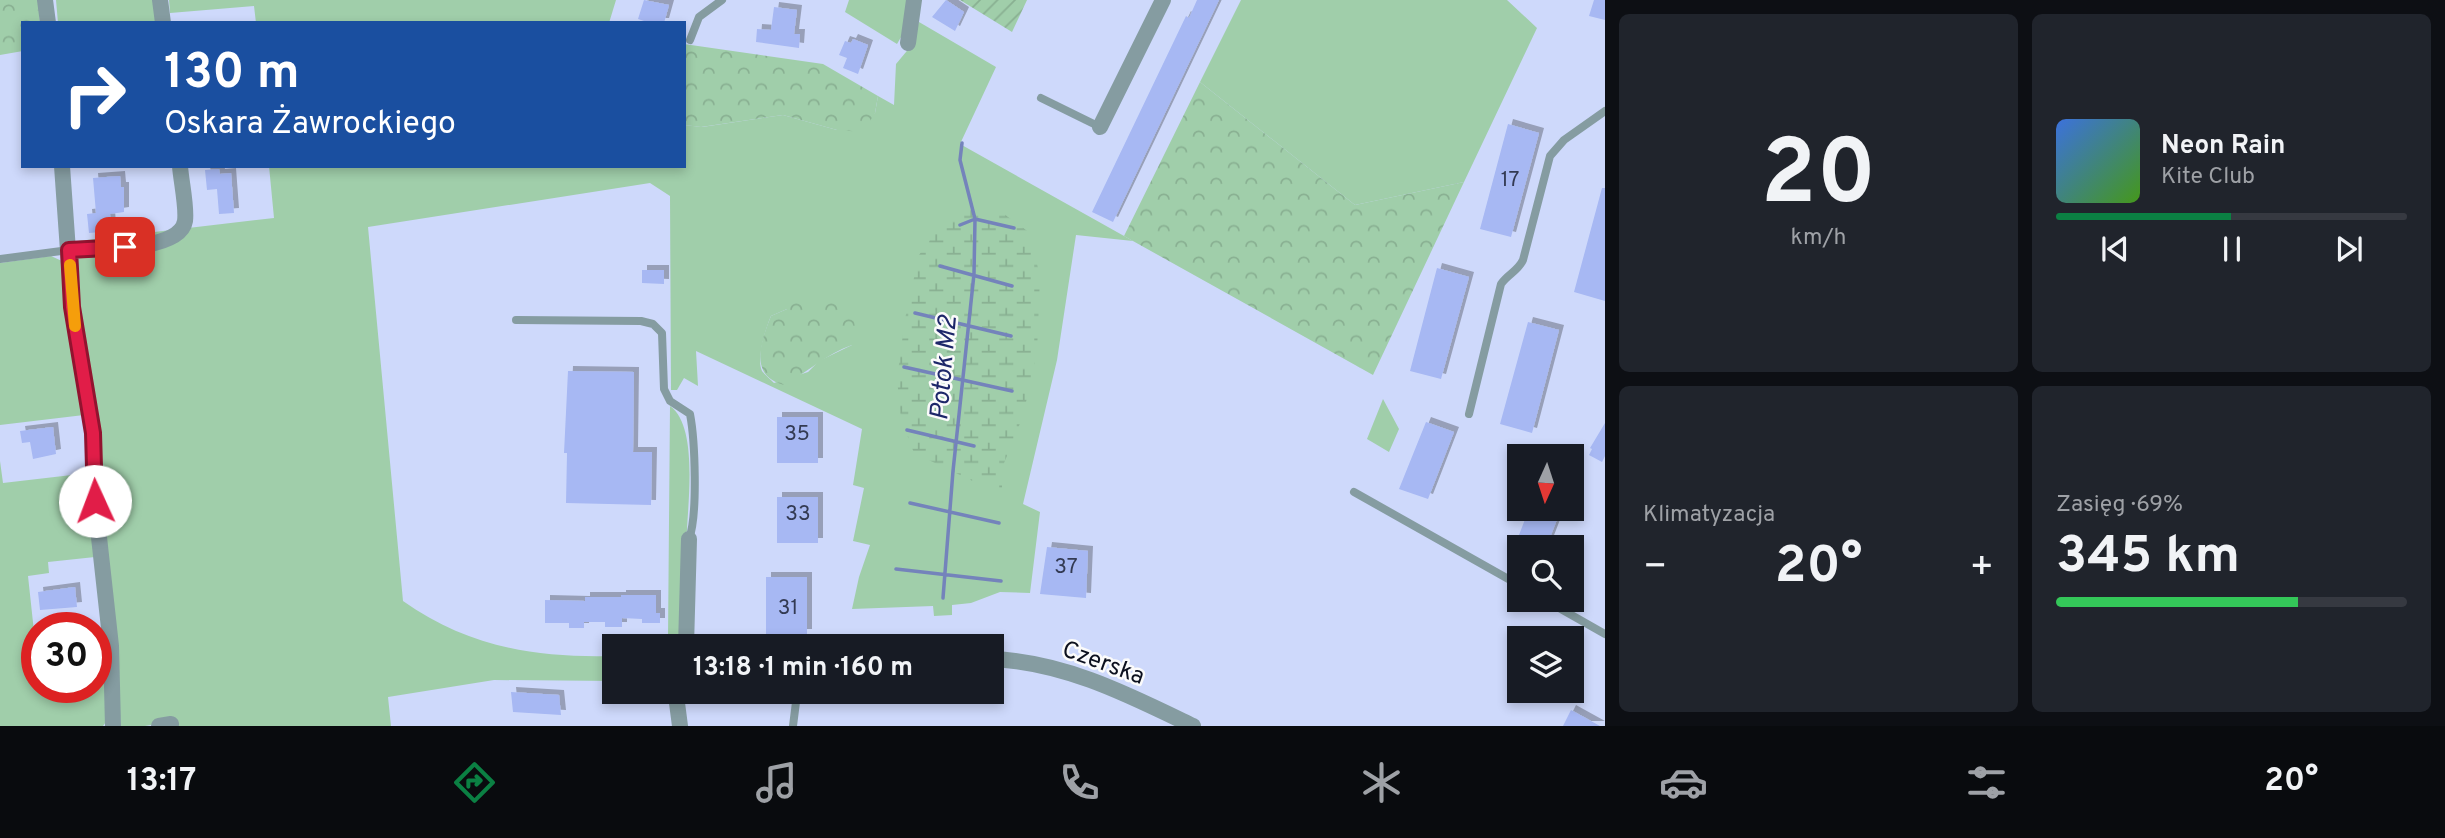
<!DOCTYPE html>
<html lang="pl">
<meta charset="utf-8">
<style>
body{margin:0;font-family:Overpass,sans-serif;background:#20242c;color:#f1f3f6;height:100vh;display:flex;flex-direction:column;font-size:26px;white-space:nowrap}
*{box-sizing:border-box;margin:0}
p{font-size:23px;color:#9ea1a6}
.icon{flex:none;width:38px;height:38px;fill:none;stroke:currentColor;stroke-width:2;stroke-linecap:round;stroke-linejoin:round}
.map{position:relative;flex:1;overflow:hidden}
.sheet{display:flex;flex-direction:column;gap:14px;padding:14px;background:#0d0f14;width:840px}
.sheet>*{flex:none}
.top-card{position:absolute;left:21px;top:21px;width:665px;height:147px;border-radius:0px;box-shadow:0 4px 10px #0003;background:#1a4fa0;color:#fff;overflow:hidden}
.needle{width:46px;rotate:183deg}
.tools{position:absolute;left:1507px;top:444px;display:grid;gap:14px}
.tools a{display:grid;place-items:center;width:77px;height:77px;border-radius:0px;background:#171b24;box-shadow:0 4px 10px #0003;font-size:35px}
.speed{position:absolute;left:21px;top:612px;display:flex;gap:14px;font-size:35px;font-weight:700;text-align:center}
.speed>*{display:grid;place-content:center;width:91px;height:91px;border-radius:50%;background:#171b24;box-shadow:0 4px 10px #0003;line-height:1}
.speed .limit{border:10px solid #d22;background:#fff;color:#111}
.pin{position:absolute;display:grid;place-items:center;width:60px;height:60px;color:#fff;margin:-30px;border-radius:14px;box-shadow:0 4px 10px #0006}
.me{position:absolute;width:77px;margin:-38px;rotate:358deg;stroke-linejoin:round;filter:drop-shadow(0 0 5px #0008)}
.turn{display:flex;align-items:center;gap:24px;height:147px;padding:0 28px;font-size:32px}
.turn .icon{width:91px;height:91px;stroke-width:2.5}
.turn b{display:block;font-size:49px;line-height:60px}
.big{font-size:52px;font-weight:700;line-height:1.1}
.sheet .card{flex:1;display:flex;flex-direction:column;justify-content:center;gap:10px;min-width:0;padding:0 24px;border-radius:10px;background:#20242c}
.sheet .dial{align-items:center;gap:0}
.dial b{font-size:91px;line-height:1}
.song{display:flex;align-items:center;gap:21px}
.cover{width:84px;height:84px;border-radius:10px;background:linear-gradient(135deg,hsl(220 70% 55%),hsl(100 70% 35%))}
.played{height:7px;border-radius:4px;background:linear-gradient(90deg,#0b8043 50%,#363941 50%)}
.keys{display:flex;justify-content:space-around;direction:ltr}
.heat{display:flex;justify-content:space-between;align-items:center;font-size:38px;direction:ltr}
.charge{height:10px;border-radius:5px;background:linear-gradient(90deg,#34c759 69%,#363941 0)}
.sheet .tiles{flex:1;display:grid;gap:14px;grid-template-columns:repeat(2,1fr)}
.trip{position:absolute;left:602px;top:634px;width:402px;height:70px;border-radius:0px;background:#171b24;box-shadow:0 4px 10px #0003;font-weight:700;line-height:70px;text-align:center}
.menu{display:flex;height:112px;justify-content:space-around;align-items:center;background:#090b0e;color:#9ea1a6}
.menu .icon{width:49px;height:49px}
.menu .active{color:#0b8043}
.menu b{font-size:32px;color:#f1f3f6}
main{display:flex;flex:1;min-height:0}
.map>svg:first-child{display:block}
</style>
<main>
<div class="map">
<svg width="1605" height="726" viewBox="0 0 1605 726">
<defs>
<pattern id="forest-crowns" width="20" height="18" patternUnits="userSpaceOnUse" patternTransform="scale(1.75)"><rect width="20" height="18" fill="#a0ceaa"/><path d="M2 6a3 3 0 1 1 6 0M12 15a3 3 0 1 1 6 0" fill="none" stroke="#89b092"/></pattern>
<pattern id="wetland-marsh" width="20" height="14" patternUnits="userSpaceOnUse" patternTransform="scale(1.75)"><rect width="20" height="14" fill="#a0ceaa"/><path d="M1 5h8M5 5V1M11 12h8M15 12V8" fill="none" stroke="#89b092"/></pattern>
<pattern id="garden-furrows" width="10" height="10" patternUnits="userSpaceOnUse" patternTransform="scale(1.75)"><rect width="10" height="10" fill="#a0ceaa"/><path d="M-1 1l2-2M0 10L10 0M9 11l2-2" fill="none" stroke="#89b092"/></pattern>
<filter id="shadow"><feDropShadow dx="5" dy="-5" stdDeviation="0" flood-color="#0004"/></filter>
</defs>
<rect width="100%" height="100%" fill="#ced9fb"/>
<!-- green -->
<path fill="#a0ceaa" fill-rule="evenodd" d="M56 0H156L158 23H58Z
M169 0H616L609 23H256L254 6 170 13Z
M849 0H908L904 32 897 44 845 12Z
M1241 0H1507L1537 28 1464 182 1355 205 1200 82Z
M919 22 996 67 960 144 1133 241 1076 235 1057 360 1023 504 1040 512 1030 593 1000 592 971 603 952 605V615L934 616 933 606 852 609 859 577 870 545 853 541 864 488 853 485 862 429 696 351 698 386 684 378 677 390H671L670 196 650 183 368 227 403 601C468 647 535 658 614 656V681L494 680 388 697 391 726H175V721L145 726H121L74 261 78 241 274 218 269 166H684V125L702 127 783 115 837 130 875 113 878 96 894 105 896 64 911 46ZM787 309 852 345 819 361 808 372 774 383C770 379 765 375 762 371 756 358 766 328 771 316Z
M51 256 64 262 84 415 0 425V263Z
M1383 399 1399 429 1389 452 1367 439Z
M670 406C698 426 688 500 687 531L682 537 679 646H659L668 638Z
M0 461 3 483 89 473 95 557 48 562 49 573 28 576 35 641 37 642V688H96V635L103 634 109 718 103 726H0Z"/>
<!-- forest -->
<path fill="url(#forest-crowns)" d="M0 0H38L40 23H23V51L0 55Z
M684 44 823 64 878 96 875 113 863 132 837 130 783 115 701 127 684 125Z
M1200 82 1355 205 1464 182 1373 375 1124 236Z
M824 299 852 303 855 327 852 345C826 354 808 372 784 385 748 376 761 341 771 316L787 309 788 304Z"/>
<!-- wetland -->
<path fill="url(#wetland-marsh)" d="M954 207 1004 214 1030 233 1040 277 1037 351 1023 416 1002 468V495L914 453 901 419 897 379 905 319 919 255Z"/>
<!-- garden -->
<path fill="url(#garden-furrows)" d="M960 0H1027L1012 32Z"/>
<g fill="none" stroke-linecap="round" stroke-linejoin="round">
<!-- stream -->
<path stroke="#7483bb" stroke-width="3.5" d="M960 225 975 219 1014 228
M940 266 1012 286
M915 313 1011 336
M904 367 1012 391
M907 430 974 446
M910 503 999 523
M896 569 1001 581
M943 598 953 471 974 274 975 219 960 160 962 143"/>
</g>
<!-- building -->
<path fill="#a7b8f3" filter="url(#shadow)" d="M644 0 669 5 664 23H650L638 19Z
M946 0 964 12 955 31 932 17Z
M1197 0H1219L1113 222 1092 212 1186 16 1189 18Z
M1594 0H1605V20L1589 16Z
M774 7 797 10 794 34H800L799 48 756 42 757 29 771 30Z
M853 39 868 45 858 74 843 68 847 58 839 55 845 41 851 43Z
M1508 124 1539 133 1511 237 1480 229Z
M219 169 220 174 231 173 234 213 219 214 217 189 207 190 205 170Z
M120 176 121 187H124V212L110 214 111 231 89 233 87 214 96 213 93 178Z
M1602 188H1605V301L1574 292Z
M1437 268 1469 277 1441 379 1410 371Z
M642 270H664V284L642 283Z
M1528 322 1559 330 1532 433 1500 424Z
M568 371 634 372 633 452H652L651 505 566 503 567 453H564Z
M777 417H818V463H777Z
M1426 422 1454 432 1428 499 1399 489Z
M1605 423V456L1602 462 1589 455 1592 449 1590 448Z
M53 427 56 454 33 459 30 442 22 443 20 431Z
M777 497H818V543H777Z
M1529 509H1561L1546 548H1514Z
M1047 547 1088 551 1086 598 1040 594Z
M766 577H807V634H766Z
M75 587 77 607 40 610 38 592Z
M621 595H656V613H660V623H642V619L622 618V627H605V622H584V628H569V623H545V600L585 601V597H621Z
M511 692 559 695 561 715 513 712Z
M1571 710 1600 726H1563Z"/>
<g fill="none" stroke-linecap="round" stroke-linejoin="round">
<!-- service -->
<path stroke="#859ca1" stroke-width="8" d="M690 40 699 17 722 0
M1041 98 1100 127
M0 259 69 250
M516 320 641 321 653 324 662 333 664 389 670 401 690 414C695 440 698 515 689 539
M1469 414 1501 284C1508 274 1518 271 1523 260L1550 156 1564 140 1605 111
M1354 492 1519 585
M1545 600 1605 634
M793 726 796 702"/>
<!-- minor -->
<path stroke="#859ca1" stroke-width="16" d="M45 0 48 23
M160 0 163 23
M908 43 914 0
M1100 127 1163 0
M62 166 72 307 93 433 95 501 111 646 113 726
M69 250C94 249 180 252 185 221 187 207 181 181 180 166
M686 646 689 539
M992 659C1065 662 1129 695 1193 726
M159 726 171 724
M680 726 677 703 681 691"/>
</g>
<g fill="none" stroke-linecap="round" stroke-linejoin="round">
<defs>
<path id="route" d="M95 501 93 433 72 307 69 250 125 247"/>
</defs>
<!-- route casing -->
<use href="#route" stroke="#92132f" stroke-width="18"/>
<!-- route -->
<use href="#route" stroke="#e11d48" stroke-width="12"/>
<!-- slow -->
<path stroke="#f59e0b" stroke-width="12" d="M70 265 75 326"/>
</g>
<g text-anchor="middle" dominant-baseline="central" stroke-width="5" stroke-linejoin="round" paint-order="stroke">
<!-- number labels -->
<g font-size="21" fill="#333a53">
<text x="1510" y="180">17</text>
<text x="797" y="434">35</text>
<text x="798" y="514">33</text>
<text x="1066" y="567">37</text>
<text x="788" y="608">31</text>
</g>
<!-- street labels -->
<g font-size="24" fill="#0c101e" stroke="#fbfbfb">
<text transform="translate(1103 664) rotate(20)">Czerska</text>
</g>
<!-- water labels -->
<g font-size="26" font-style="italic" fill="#1d2769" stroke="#fbfbfb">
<text transform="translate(945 368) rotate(-85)">Potok M2</text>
</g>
</g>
</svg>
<div class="tools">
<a><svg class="needle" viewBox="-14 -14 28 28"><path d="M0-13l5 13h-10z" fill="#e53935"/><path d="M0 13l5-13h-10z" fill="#9ea1a6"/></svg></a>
<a><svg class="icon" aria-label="search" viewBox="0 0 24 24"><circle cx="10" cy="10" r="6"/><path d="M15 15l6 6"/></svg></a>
<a><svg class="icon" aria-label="layers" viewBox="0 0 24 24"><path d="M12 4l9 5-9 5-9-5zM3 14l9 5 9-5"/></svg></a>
</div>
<div class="speed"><div class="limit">30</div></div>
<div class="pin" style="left:125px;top:247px;background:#d93025"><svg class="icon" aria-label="arrive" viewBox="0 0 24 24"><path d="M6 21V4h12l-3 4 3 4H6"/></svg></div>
<svg class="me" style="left:95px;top:501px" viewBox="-20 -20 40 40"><circle r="19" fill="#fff"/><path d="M0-13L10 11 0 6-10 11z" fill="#e11d48"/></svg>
<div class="trip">13:18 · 1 min · 160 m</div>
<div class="top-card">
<div class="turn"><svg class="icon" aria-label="right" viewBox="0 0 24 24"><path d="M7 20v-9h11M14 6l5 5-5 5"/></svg><div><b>130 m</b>Oskara Żawrockiego</div></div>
</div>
</div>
<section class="sheet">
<div class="tiles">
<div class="card dial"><b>20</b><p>km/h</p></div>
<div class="card">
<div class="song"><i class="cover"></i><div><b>Neon Rain</b><p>Kite Club</p></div></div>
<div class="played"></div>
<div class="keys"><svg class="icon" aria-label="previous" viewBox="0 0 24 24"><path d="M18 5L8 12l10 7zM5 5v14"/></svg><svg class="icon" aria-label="pause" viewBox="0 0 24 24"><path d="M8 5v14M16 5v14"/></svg><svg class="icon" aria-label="next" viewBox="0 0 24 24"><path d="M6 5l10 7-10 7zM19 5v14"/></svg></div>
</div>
<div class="card"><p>Klimatyzacja</p>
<div class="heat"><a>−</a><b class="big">20°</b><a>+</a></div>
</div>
<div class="card"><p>Zasięg · 69%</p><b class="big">345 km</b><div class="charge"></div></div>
</div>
</section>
</main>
<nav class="menu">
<b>13:17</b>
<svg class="icon active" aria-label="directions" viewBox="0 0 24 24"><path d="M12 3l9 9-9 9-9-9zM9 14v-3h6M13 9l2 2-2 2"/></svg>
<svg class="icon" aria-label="music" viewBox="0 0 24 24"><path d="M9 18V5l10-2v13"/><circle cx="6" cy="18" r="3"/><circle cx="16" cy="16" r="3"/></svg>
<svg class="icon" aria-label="phone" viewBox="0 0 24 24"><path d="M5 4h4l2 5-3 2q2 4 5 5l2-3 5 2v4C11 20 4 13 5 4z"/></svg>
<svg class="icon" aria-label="climate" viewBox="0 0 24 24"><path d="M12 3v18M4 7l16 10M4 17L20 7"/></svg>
<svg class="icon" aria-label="car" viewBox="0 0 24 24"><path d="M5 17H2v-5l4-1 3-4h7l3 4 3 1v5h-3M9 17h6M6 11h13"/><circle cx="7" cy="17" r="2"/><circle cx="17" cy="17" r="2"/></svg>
<svg class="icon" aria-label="filters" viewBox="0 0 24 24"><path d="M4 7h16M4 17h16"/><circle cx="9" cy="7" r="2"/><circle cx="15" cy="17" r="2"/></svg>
<b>20°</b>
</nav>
